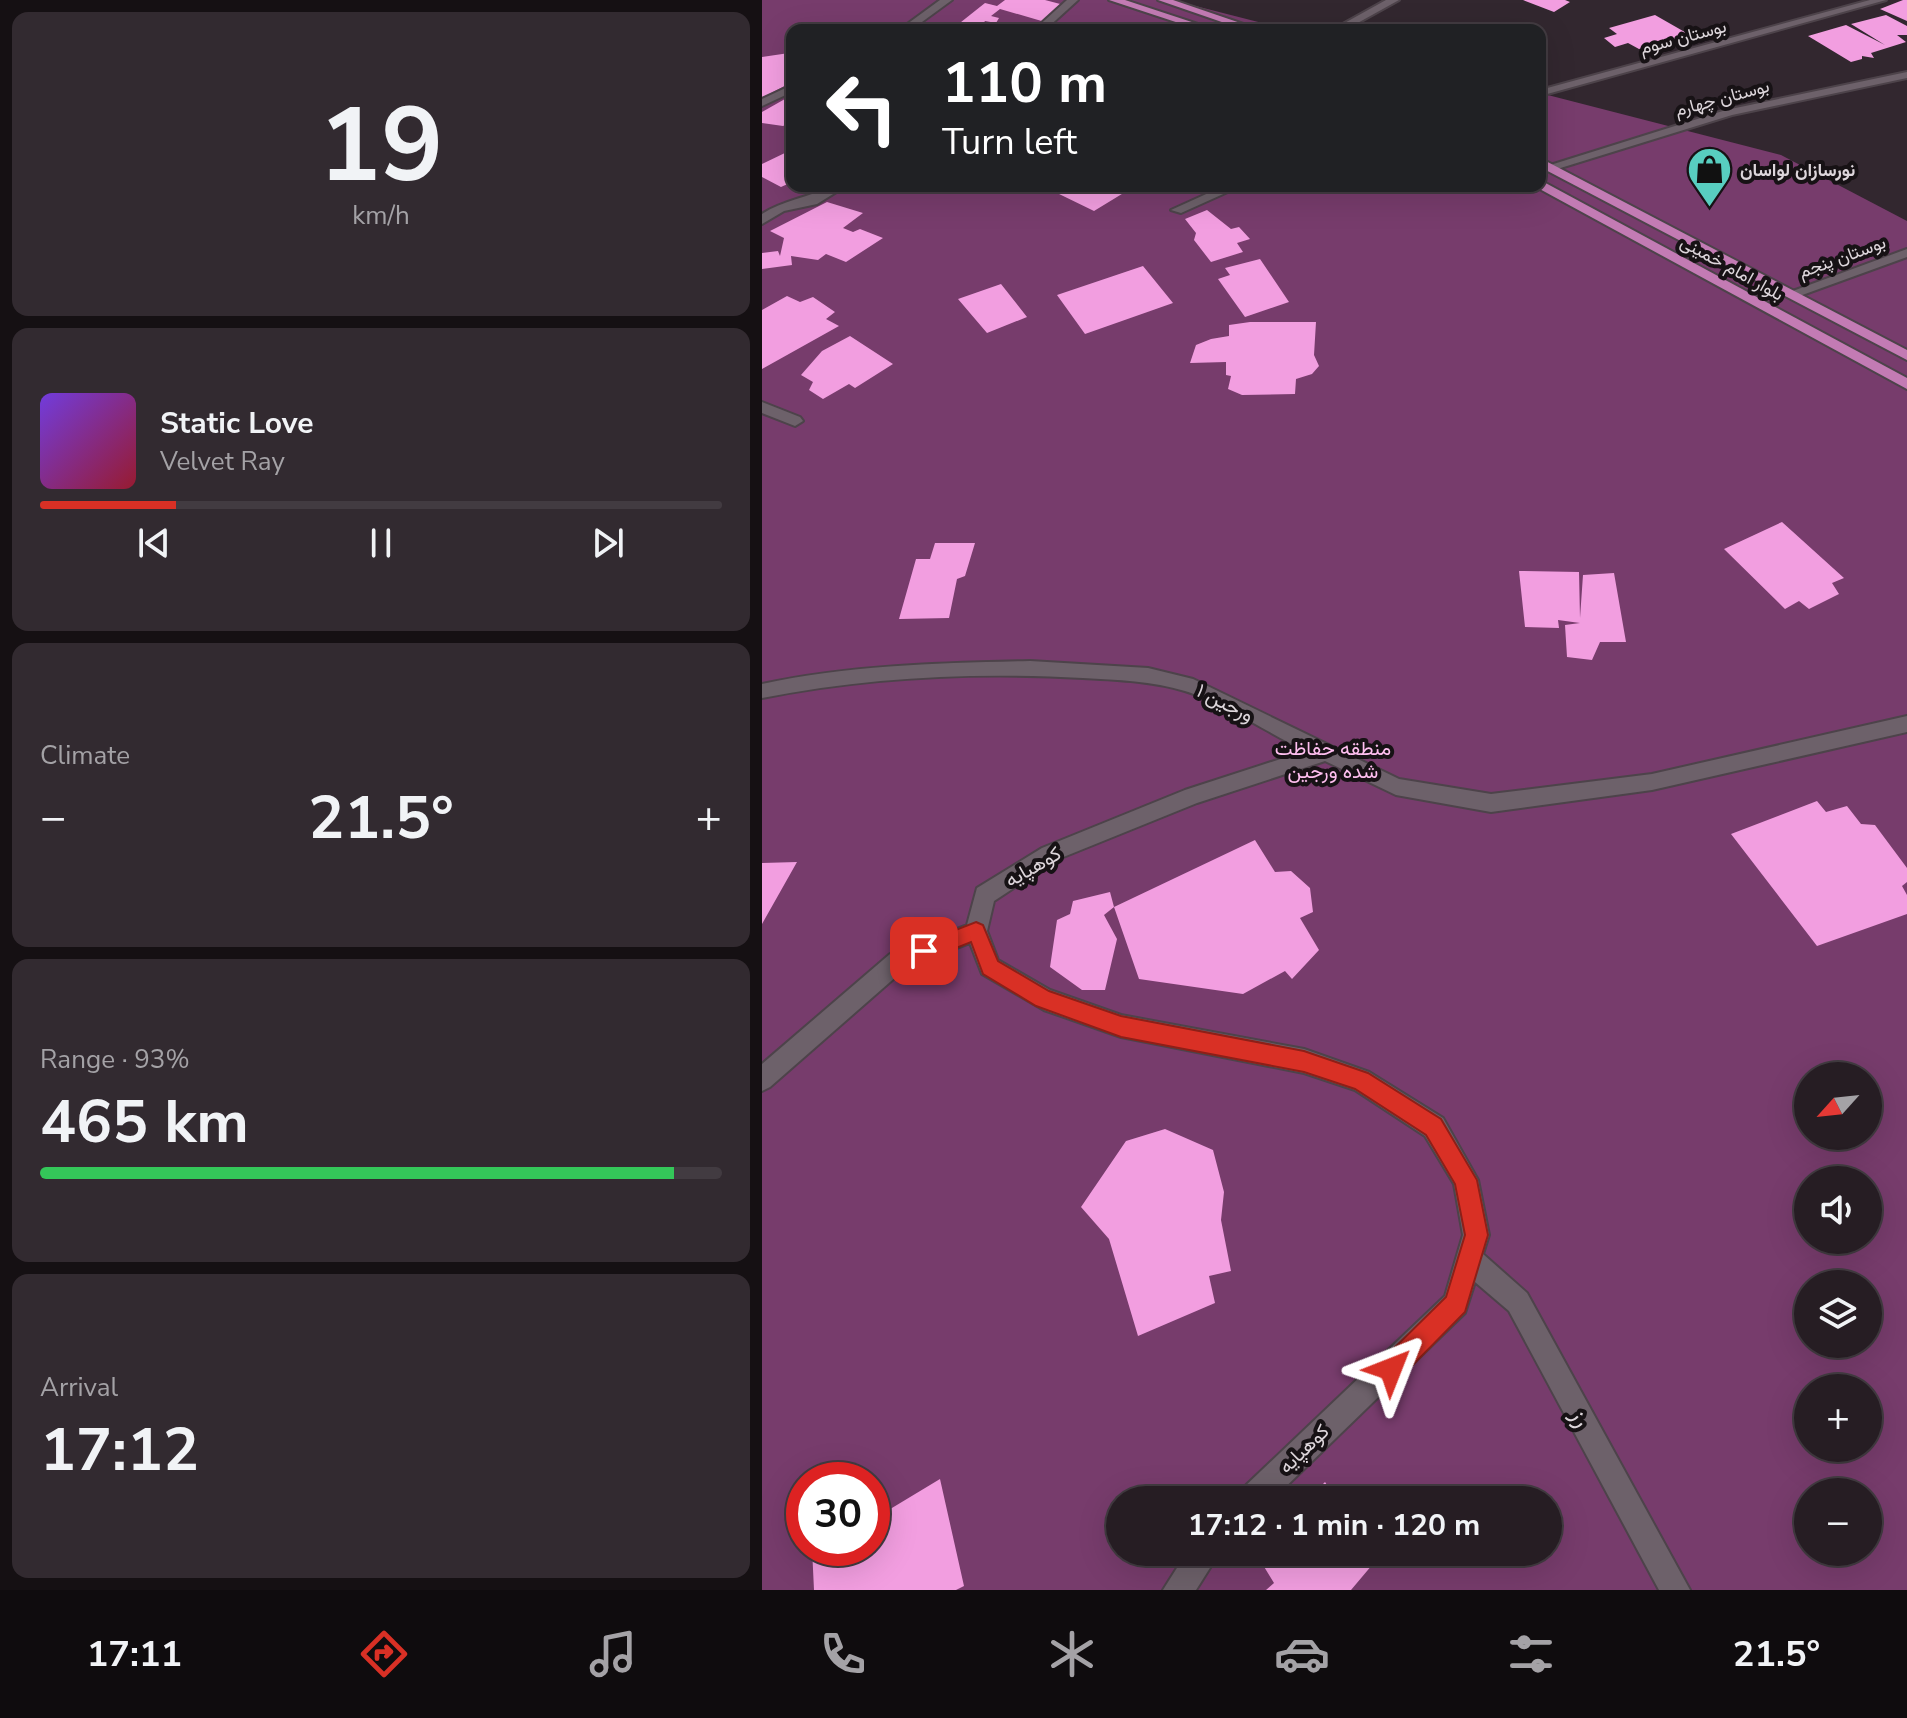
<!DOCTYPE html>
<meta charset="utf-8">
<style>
body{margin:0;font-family:"Nunito Sans",Vazirmatn,sans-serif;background:#322a30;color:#f1f3f6;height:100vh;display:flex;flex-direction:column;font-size:30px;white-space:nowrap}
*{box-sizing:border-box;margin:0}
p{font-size:26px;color:#a4a2a6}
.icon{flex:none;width:44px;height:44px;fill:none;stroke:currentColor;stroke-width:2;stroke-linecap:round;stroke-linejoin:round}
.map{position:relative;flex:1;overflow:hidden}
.side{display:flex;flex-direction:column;gap:12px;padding:12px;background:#151013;width:762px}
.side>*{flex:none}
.hud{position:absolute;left:24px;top:24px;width:760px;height:168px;border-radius:16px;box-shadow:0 8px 32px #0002,0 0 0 2px #423b41;background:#202124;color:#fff;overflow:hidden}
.needle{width:52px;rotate:243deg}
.fabs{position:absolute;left:1032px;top:1062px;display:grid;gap:16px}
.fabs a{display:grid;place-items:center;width:88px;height:88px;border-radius:50%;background:#261d23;box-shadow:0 8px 32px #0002,0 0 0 2px #423b41;font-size:40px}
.speed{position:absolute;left:24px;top:1462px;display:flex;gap:16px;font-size:40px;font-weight:700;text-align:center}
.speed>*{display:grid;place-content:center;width:104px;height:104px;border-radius:50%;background:#261d23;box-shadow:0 8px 32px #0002,0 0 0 2px #423b41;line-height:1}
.speed .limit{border:12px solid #d22;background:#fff;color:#111}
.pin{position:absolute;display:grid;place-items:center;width:68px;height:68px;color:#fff;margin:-34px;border-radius:16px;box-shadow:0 4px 12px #0006}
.me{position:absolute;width:88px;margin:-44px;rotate:45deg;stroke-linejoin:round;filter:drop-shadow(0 0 6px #0008)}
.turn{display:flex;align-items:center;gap:28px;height:168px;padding:0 24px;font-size:36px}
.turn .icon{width:104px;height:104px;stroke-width:2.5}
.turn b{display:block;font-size:56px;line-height:68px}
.big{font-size:60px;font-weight:700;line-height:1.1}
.side .card{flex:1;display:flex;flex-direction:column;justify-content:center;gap:12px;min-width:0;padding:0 28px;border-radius:16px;background:#322a30}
.side .dial{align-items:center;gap:0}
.dial b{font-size:104px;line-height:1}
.song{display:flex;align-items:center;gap:24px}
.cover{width:96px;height:96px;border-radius:12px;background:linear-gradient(135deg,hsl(260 70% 55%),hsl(350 70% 35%))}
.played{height:8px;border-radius:4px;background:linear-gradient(90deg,#d93025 20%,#423b41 20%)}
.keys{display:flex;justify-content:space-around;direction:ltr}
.heat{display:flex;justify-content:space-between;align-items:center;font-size:44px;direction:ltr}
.charge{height:12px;border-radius:6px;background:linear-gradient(90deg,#34c759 93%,#423b41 0)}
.trip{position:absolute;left:344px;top:1486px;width:456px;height:80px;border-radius:40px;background:#261d23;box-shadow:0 8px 32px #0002,0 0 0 2px #423b41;font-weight:700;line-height:80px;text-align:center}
.tabs{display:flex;height:128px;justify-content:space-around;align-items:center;background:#0f0c0e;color:#a4a2a6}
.tabs .icon{width:56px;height:56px}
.tabs .on{color:#d93025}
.tabs b{font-size:36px;color:#f1f3f6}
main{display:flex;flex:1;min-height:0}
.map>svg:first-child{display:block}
</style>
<main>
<section class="side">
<div class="card dial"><b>19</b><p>km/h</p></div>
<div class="card">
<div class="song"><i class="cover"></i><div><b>Static Love</b><p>Velvet Ray</p></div></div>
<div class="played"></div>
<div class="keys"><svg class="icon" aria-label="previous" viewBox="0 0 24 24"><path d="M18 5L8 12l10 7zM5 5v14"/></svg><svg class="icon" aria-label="pause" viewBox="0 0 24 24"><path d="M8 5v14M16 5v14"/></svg><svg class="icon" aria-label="next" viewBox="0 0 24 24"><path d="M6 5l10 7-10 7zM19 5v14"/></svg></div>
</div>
<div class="card"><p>Climate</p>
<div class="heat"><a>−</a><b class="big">21.5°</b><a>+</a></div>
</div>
<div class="card"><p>Range · 93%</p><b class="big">465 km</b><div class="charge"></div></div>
<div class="card"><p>Arrival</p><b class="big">17:12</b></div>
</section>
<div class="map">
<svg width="1145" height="1590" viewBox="0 0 1145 1590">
<rect width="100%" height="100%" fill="#32272f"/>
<!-- green -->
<path fill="#773c6c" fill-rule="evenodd" d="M0 0H410L528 30H30V186H778V93L1019 155 1145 221V1590H0ZM1046 1076H1106V1136H1046ZM1046 1180H1106V1240H1046ZM1046 1284H1106V1344H1046ZM1046 1388H1106V1448H1046ZM42 1480H110V1548H42ZM1046 1492H1106V1552H1046ZM358 1500H786V1552H358Z"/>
<!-- building -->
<path fill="#f29ee0" d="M243 0H283L302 5 283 22 238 9 229 16 237 18 234 23 223 21 221 24 233 30H189L223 3 235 6Z
M761 0H803L808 2 792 12Z
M1141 0H1145V21L1118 9Z
M893 15 928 35 877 49 866 43 853 47 842 38 855 34 847 28Z
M1124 15 1145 26V35H1135L1144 42 1109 53 1112 58 1100 56V59L1089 62 1046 36 1084 25 1123 45 1089 24Z
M27 53 30 54V82L0 98V57Z
M30 95V122L21 126 0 123V112Z
M27 151 30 153V182L19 187 0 177V164Z
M308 186H373L332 211 295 193Z
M65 202 101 213 81 228 91 232 98 229 121 238 84 262 64 254 56 260 29 256 30 265 0 269V253L16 251 18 256 22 238 8 231Z
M445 210 469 229 477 227 488 239 475 243 481 252 449 262 432 240 434 233 423 219Z
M498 259 527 302 483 317 456 279 468 275 463 268Z
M381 266 411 303 323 334 295 295Z
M239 284 265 317 225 333 196 299Z
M25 296 38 302 51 297 73 312 64 319 77 326 0 369V310Z
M488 322H554L552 355 557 366 550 374 534 379 533 394 480 395 466 389 469 376 464 375V362L428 363 434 345 449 339 467 336V325Z
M88 336 131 364 93 388 87 384 61 399 47 390 51 382 39 375 60 351Z
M1020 522 1082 578 1070 583 1077 594 1047 609 1037 601 1023 609 962 549Z
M173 543H213L203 576 195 579 187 618 137 619 154 559H168Z
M757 571 817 572 818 618 821 575 852 573 864 642H838L830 660 805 657 803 625 818 623 796 620 797 628 763 627Z
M1055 801 1064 812 1085 806 1099 824 1113 825 1145 868V882L1140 886 1145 895V914L1055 946 969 834Z
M493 840 513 872 529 871 548 888 551 912 538 918 557 950 530 979 523 971 481 994 377 979 352 907Z
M35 862 0 924V863Z
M348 892 352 907 342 915 355 939 343 990H320L288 967 295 920 308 914 311 901Z
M403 1129 451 1150 462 1192 459 1220 469 1271 447 1276 453 1303 376 1336 347 1239 319 1207 364 1141Z
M178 1479 202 1586 194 1590H52L50 1548H110V1520Z
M563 1482 575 1500H545Z
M493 1552H612L616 1558 589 1590H504L512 1583Z"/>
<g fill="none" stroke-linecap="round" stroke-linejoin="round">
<defs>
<path id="minor" d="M178 0H190L149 30H137Z
M305 0H316L283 30H272Z
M624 0H637L583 30H570Z
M1108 0H1124L778 96V90Z
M1145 72V78L970 115 792 170 782 167 964 110Z
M30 85V92L0 106V99Z
M69 186H84L55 204 22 211 0 224V214C21 200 46 198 69 186Z
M462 186H479L419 213 409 210Z
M1145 249V257L1032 298 1020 295Z
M0 402 38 417 41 421 33 426 0 413Z
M268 661 386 668 431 679 637 779 729 794 890 774 1145 716V732L890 790 729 812 634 795 563 761 435 803 294 860 232 901 225 931 236 960 288 990 359 1015 542 1049 607 1072 681 1118 716 1180 727 1235 721 1254 765 1293 928 1590H897L747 1311 713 1282 703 1313 510 1500H475L479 1490 683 1296 701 1235 692 1184 663 1136 593 1090 542 1073 359 1037 282 1010 220 974 208 943 144 968 8 1087 0 1091V1064L128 954 205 925 215 888 280 848 423 790 543 751C509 734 459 702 423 691 390 681 356 680 321 678 215 672 105 677 0 698V684C88 665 178 663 268 661Z
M425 1552H458L434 1590H401Z"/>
<path id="major" d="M347 0H363L454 30H438Z
M396 0H411L499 30H483Z
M778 158 1145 350V360L778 167Z
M778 180 1145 378V389L774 187 778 186Z"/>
</defs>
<!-- minor casing -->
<use href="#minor" stroke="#4d434a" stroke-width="4"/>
<!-- major casing -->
<use href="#major" stroke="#4d434a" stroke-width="4"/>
<!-- minor -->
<use href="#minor" fill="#6d616a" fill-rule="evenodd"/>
<!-- major -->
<use href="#major" fill="#c37bb4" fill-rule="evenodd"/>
</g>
<!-- route -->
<path fill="#d93025" stroke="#8d1f18" stroke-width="2" d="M214 922 221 925 236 961 287 991 359 1016 542 1051 606 1073 679 1119 715 1180 726 1235 703 1312 638 1378 629 1382 620 1378 617 1369 620 1360 684 1297 703 1235 693 1184 664 1135 593 1089 542 1072 359 1037 274 1006 221 974 209 942 162 961 155 958 152 951 155 945Z"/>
<!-- icons -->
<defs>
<symbol id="shop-pin" viewBox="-11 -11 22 30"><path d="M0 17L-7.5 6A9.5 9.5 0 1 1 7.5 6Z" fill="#58cec0" stroke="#171215"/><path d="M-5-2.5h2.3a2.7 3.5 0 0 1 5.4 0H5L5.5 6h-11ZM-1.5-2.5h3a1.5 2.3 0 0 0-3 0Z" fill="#111"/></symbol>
</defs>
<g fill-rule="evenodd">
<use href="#shop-pin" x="922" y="144" width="51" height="69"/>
</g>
<g text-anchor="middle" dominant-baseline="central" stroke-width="8" stroke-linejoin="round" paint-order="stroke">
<!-- far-street labels -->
<g font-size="18" fill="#ddd6db" stroke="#171215">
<text transform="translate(921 37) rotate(-15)">بوستان سوم</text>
<text transform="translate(960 98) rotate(-15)">بوستان چهارم</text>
<text transform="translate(1080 257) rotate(-20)">بوستان پنجم</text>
<text transform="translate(970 268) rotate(29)">بلوار امام خمینی</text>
</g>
<!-- far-poi labels -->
<g font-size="18" font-weight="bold" fill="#ddd6db" stroke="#171215" text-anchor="start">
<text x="978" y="170">نورسازان لواسان</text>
</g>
<!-- street labels -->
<g font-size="20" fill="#ddd6db" stroke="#171215">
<text transform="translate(463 703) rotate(27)">ورجین ۱</text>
<text transform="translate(271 867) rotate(-30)">کوهپایه</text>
<text transform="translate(542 1449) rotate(-44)">کوهپایه</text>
</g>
<!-- park labels -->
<g font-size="20" fill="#ffbff0" stroke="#171215">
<text x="571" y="748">منطقه حفاظت<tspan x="571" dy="23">شده ورجین</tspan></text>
</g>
<!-- near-street labels -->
<g font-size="24" fill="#ddd6db" stroke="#171215">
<text transform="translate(819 1418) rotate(61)">رز</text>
</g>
</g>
</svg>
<div class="fabs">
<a><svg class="needle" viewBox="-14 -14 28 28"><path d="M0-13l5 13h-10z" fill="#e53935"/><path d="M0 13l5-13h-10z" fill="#a4a2a6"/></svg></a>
<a><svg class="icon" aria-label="sound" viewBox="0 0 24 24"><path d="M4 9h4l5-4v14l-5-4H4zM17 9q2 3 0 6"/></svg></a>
<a><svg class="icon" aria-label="layers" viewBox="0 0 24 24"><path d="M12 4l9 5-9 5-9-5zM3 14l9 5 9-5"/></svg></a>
<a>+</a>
<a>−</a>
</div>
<div class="speed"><div class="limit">30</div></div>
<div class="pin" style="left:162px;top:951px;background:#d93025"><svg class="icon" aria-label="arrive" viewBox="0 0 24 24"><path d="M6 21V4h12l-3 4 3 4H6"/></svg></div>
<svg class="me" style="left:629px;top:1369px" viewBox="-20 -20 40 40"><path d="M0-17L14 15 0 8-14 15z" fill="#d93025" stroke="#fff" stroke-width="4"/></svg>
<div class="trip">17:12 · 1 min · 120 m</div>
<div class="hud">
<div class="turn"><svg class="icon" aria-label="left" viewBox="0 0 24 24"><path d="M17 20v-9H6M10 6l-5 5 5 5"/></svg><div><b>110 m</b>Turn left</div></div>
</div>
</div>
</main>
<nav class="tabs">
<b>17:11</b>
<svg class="icon on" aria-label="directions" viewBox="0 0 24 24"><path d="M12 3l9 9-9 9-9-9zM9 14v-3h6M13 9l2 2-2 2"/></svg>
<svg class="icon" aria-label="music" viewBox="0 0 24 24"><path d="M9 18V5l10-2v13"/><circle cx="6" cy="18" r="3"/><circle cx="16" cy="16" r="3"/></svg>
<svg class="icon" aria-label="phone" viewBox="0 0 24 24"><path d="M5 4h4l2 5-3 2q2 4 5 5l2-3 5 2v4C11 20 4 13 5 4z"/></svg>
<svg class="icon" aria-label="climate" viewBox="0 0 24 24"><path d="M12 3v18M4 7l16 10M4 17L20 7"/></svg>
<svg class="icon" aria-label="car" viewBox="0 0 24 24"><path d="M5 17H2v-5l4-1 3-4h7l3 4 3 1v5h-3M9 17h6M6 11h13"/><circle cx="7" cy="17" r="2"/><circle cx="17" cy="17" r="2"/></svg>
<svg class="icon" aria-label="filters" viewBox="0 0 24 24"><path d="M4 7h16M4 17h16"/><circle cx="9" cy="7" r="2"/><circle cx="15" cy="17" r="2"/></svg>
<b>21.5°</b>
</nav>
